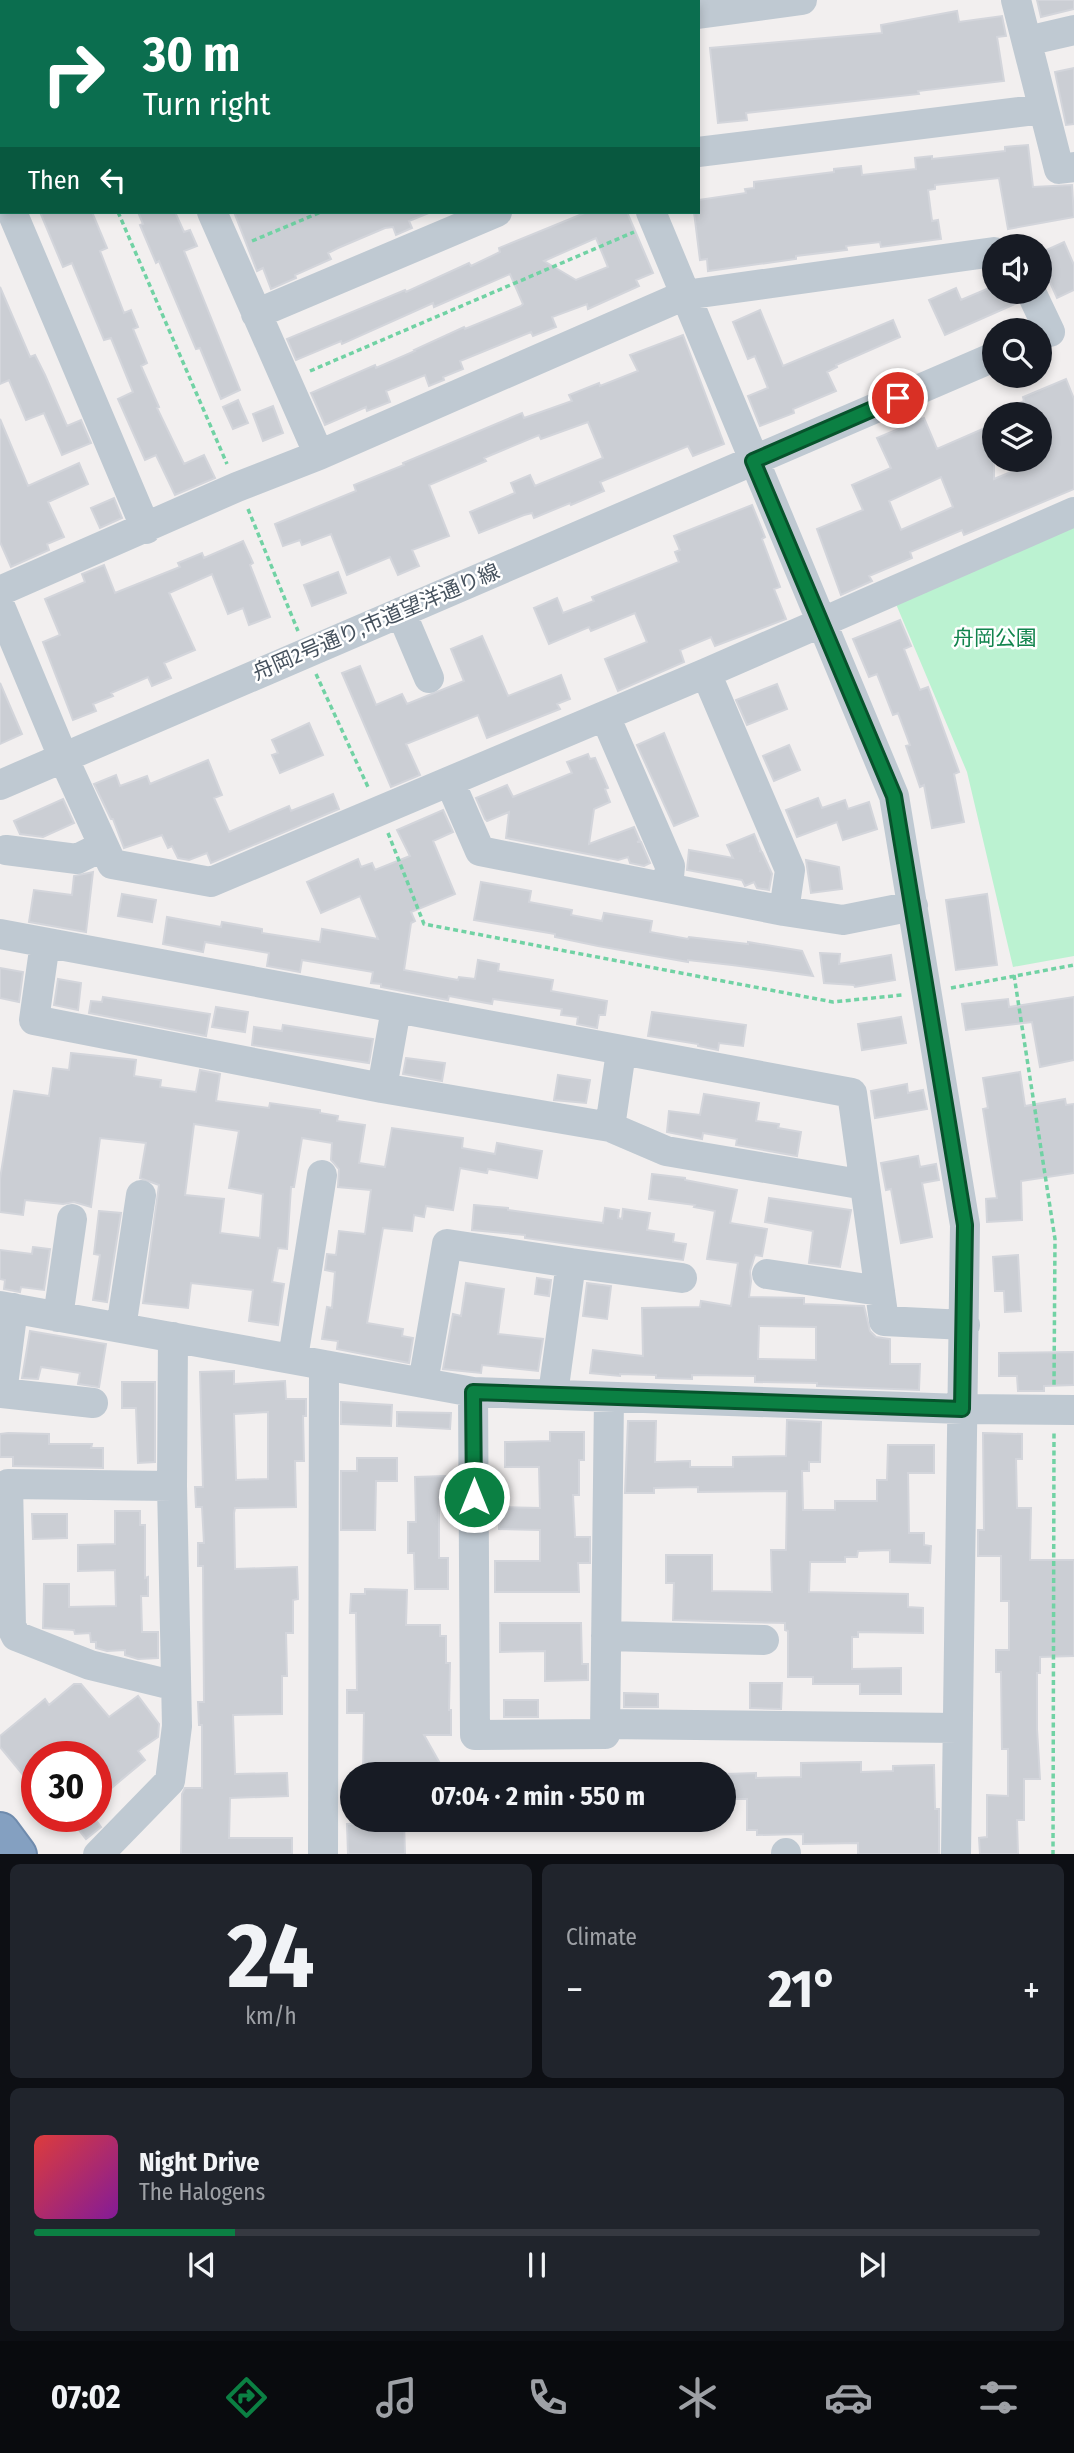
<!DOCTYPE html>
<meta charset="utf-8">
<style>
body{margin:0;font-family:"Fira Sans Condensed","Noto Sans JP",sans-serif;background:#20242c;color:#f1f3f6;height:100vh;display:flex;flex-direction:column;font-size:26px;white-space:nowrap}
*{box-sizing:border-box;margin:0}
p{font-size:23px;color:#9ea1a6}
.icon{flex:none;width:38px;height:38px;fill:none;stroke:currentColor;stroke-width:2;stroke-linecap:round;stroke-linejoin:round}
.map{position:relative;height:1854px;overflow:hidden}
.sheet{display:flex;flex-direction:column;gap:10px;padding:10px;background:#0d0f14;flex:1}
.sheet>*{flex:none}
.hud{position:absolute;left:0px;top:0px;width:700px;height:214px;box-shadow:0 4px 10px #0003;background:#0b6e4f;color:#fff;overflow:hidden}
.tools{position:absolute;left:982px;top:234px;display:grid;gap:14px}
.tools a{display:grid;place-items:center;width:70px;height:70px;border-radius:50%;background:#171b24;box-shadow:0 4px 10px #0003;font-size:35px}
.speed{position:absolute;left:21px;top:1741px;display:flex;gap:14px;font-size:35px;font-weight:700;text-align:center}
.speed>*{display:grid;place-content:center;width:91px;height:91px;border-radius:50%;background:#171b24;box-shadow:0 4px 10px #0003;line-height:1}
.speed .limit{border:10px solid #d22;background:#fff;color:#111}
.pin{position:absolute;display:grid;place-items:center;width:60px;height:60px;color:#fff;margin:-30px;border:4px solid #fff;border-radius:50%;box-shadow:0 2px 7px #0007}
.me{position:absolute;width:77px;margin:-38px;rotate:0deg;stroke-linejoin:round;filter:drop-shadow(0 0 5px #0008)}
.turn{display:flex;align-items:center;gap:24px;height:147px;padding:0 28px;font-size:32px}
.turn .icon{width:91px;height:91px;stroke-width:2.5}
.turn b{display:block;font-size:49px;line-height:60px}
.then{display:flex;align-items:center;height:66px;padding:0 28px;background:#0003;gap:14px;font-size:26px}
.big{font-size:52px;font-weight:700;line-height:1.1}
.sheet .tile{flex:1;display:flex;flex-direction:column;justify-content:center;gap:10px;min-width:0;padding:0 24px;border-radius:10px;background:#20242c}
.sheet .dial{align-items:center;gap:0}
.dial b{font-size:91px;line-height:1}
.song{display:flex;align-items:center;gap:21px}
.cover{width:84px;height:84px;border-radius:10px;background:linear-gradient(135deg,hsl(0 70% 55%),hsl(290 70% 35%))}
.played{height:7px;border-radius:4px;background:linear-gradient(90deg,#0b8043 20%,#363941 20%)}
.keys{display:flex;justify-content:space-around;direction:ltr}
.heat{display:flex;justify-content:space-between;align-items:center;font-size:38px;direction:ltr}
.sheet .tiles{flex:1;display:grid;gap:10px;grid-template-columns:1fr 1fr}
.tile:last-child{grid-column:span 2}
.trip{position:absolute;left:340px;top:1762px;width:396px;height:70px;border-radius:35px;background:#171b24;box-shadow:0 4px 10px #0003;font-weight:700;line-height:70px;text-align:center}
.tab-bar{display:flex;height:112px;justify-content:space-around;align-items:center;background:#090b0e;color:#9ea1a6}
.tab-bar .icon{width:49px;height:49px}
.tab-bar .on{color:#0b8043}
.tab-bar b{font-size:32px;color:#f1f3f6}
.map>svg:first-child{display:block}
</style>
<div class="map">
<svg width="1074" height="1855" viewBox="0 0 1074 1855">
<rect width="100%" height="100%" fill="#f2efef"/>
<!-- green -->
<path fill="#bbf2d1" d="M1074 521V956L1013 967 967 772 893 597Z"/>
<!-- building -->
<path fill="#cbced4" stroke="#d3d5db" stroke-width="2" fill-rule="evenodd" d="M1037 0H1074V9L1041 17Z
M957 11 959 22 1002 16 1006 36 997 37 1004 81 918 91 919 94 746 113 747 120 718 123 710 48 882 33 881 25Z
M1074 68V124L1066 125 1055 72Z
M1028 145 1033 187 1072 185 1074 217 1008 229 999 178 935 185V189L928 190 932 221 938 220 941 239 881 247 880 242 846 246 847 250 796 256V259L708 271 707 259 700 260 694 212H698V200L746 193 745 189 754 188V182L834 172V169L861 166 862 175 916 169 915 158 932 156V159L1005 151V147Z
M40 212H92L107 248 100 251 124 313 131 310 138 327 133 329 147 363 141 366 159 407 157 408 184 464 204 455 215 478 175 495 156 455 145 460 118 399 133 392 111 338 104 340 72 263 63 267Z
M138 212H175L184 232 190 230 197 246 184 251 240 390 221 399 200 348 196 349 159 261 156 263 140 225 143 224Z
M234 212H428L429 213 409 221 412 228 396 235 393 227 385 228 338 248 328 253 331 259 295 275 296 278 271 289 263 268 257 271Z
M587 212H627L653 273 636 280 639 286 588 309 587 304 552 317 556 327 533 336 531 332 460 361 463 369 443 377 444 380 429 386 425 375 386 391 390 402 367 411 366 407 325 425 311 393 375 365 376 368 415 351 414 350 464 327 465 329 521 306 523 304 510 274 434 307 433 303 342 344 341 341 296 360 287 339 405 290 406 292 469 263 471 266 500 252 499 248ZM596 238 608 267 576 280 544 261Z
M1064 242 1074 265V290L1057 298 1040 260V253Z
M994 286V292H1014L1017 303 945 335 929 300 956 288 961 300Z
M0 287 30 357 35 355 45 375 67 426 81 420 91 443 62 455 44 413 26 420 9 380 0 384Z
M760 310 783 366 893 320 900 337 836 365 837 367 827 372 836 391 793 409 794 413 760 426 748 396 768 388 755 356 748 359 733 322Z
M683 335 724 444 693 456 688 446 600 482 604 491 571 505 570 503 534 518 532 513 524 515 479 533 470 512 515 493 511 483 530 475 535 486 603 458 588 422 541 439 539 435 484 458 486 461 429 485 449 536 412 550 419 566 398 575 390 557 347 575 331 534 302 545 300 540 283 546 275 524 356 491 354 485 404 465 403 463 522 413 524 418 572 401 569 395 599 383 600 386 638 371 630 355Z
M1066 379 1074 399V489L964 535 962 530 910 552 912 558 869 576 872 581 841 595 817 529 863 510 852 485 891 468 877 438 924 418 937 449 994 424V479L1040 460V415H992L1024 401 1023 397ZM941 477 953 507 901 530 889 501Z
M238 400 248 423 233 429 223 407Z
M273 406 283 433 263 441 253 414Z
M0 419 28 486 79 463 88 484 48 502 64 537 47 544 49 550 11 567 0 542Z
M114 498 122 518 100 528 91 508Z
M752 505 765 537 762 539 780 587 774 589 786 619 715 646 711 637 680 650 684 662 618 691 605 659 647 642 635 613 591 631 589 627 549 644 534 608 557 598 563 613 594 601 592 597 679 562 675 552 680 550 674 536Z
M243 541 253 563 250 565 270 617 249 625 243 608 228 614 212 574 169 593 195 650 164 663 171 678 152 686 148 677 111 693 113 696 93 704 96 711 73 720 43 642 60 635 45 599 85 582 82 574 104 565 115 593 180 567 178 563 202 553 204 558Z
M338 572 346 593 312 606 304 585Z
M900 620 911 646 904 649 920 690 928 687 959 772 954 774 964 822 932 828 924 785 920 787 906 746 910 745 898 713 893 715 877 674 869 677 853 639Z
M482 636 508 696 561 675 570 699 557 704 560 709 487 738 478 715 406 744 420 775 391 787 342 673 360 666 376 705 402 694 407 704 464 681 451 649Z
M0 683 22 734 0 744Z
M777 684 787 709 747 725 736 700Z
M309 723 323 755 280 773 272 755 278 753 272 740Z
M664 733 698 816 674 826 637 745Z
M789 745 800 770 774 781 763 756Z
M588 754 590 759 595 758 608 788 605 789 610 802 594 809 589 844 634 827 640 841 637 842H641L650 863 644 866 630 863 628 857 618 860 506 838 509 812 487 821 485 819 476 798 507 785 513 797 572 773 567 762Z
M208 760 222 795 214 798 229 832 289 806 291 811 333 794 339 809 211 863 207 853 189 860 178 858 172 846 168 848 162 835 124 848 113 819H111L94 784 116 775 120 786 147 776 150 784Z
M818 798 822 808 845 800 848 809 869 802 877 829 843 840 837 822 797 837 786 810Z
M63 799 74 823 43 837 20 834 14 821Z
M443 810 453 832 433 841 455 894 411 912 415 921 411 923 404 970 458 980 459 977 475 979 478 960 499 964 498 971 553 980 551 991 607 1001 605 1015H599L597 1028 577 1024 578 1017 561 1015 562 1009 493 999 492 1004 449 996 448 1000 381 987V984L371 983 373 972 302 960 300 972 267 966 269 953 205 942 203 952 163 944 167 917 221 927 222 922 262 929V933L320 942 322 929 378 939 360 896 321 913 307 882 358 859 361 867 372 863 375 870 410 856 397 830Z
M754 834 761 851H759L762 852 772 874 769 890 757 888 754 882 745 886 742 880 687 870 689 850 733 858 727 845Z
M806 860 839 867 842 889 811 893Z
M93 872 86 932 29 922 34 890 72 895 74 876Z
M481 882 531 891 529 902 572 910 571 915 602 921 604 913 652 921 650 932 688 939 689 937 748 944V942L802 951 813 976 732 965 688 960V962L598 946 555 937V934L474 920Z
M122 894 156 900 152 922 118 916Z
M987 894 997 965 956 970 946 900Z
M820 953 840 954 839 964 891 955 895 980 855 987 854 985 824 983Z
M0 968 23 972 19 1002 0 998Z
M58 979 81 983 78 1010 54 1005Z
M103 997 210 1014 206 1036 89 1013 91 1001 102 1002Z
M1074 997V1060L1040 1067 1032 1022 966 1030 962 1004 1008 999 1009 1007Z
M216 1007 248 1012 245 1032 212 1027Z
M652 1012 746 1025 743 1046 719 1043 718 1050 698 1046V1044L648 1036Z
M901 1017 906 1043 862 1050 858 1024Z
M283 1025 373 1039 369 1063 252 1045 254 1027 282 1031Z
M71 1053 136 1060 134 1076 161 1080 160 1087 196 1092 200 1070 220 1074 216 1101 269 1108 270 1103 320 1110V1113L338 1116 337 1121 365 1125 359 1163 385 1167 392 1128 463 1138 462 1148 495 1154 497 1143 542 1151 537 1178 488 1169 487 1173 460 1168 453 1210 426 1206 424 1217 414 1215 412 1231 383 1228 367 1323 403 1329 402 1336 413 1338 409 1363 337 1349 338 1341 322 1339 327 1307 332 1308 335 1272 325 1270 327 1254 336 1255 339 1231 365 1234 371 1190 338 1187 339 1169 331 1160 332 1143 302 1138 294 1187H291L287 1249 278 1248 272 1282 284 1284 278 1325 249 1321 253 1290 191 1283 188 1308 143 1303 159 1185 140 1178 146 1143 100 1138 91 1207 74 1202 63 1204 25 1200 23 1215 0 1212V1179L14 1091 49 1096 53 1068 69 1070ZM194 1124 239 1131 229 1188 263 1194 260 1238 220 1233 224 1199 185 1195Z
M406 1058 445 1063 442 1081 403 1074Z
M1020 1072 1025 1106 1065 1099 1066 1105 1074 1104V1173L1021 1181 1022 1220 987 1222 986 1199 997 1198 983 1109 988 1108 983 1078Z
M558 1075 590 1080 586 1103 554 1100Z
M907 1084 908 1093 923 1090 927 1109 875 1118 871 1091Z
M704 1094 759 1103 756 1121 779 1124 778 1128 801 1132 797 1156 736 1145 737 1139 703 1133 702 1139 667 1132 669 1111 700 1115Z
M918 1156 920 1167 936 1164 939 1180 922 1183 932 1237 901 1243 891 1189 886 1190 881 1163Z
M652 1174 685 1178V1180L737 1190 730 1223 767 1229 762 1256 755 1255 750 1271 751 1281 749 1297 804 1298V1304L864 1306 870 1331 876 1337 890 1339V1364H920L919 1390 817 1386V1383L755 1382V1376L692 1375V1379L656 1378V1375L620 1374V1376L590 1373 593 1350 643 1356 642 1308 700 1307 701 1301 731 1306 738 1263 707 1259 715 1211 694 1207 695 1205 649 1199ZM759 1326 816 1327V1360L758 1359Z
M769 1198 851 1210 840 1267 809 1263 813 1231 765 1222Z
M474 1205 508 1208V1210L603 1223 605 1208 619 1210 618 1218 622 1219 623 1209 650 1213 647 1230 674 1234 673 1242 686 1244 683 1260 525 1238V1235L472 1230Z
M99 1211 121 1213 107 1302 93 1300 100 1255 94 1254Z
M33 1247 50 1249 44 1290 21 1287 20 1292 4 1289 5 1280 0 1279V1250L32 1254Z
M1018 1255 1021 1311 1005 1312 1004 1291H995L993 1257Z
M537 1278 551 1280 549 1296 535 1294Z
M466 1283 504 1289 498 1334 543 1339 538 1371 482 1365 481 1373 443 1369 453 1314 461 1316Z
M587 1283 611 1286 607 1319 583 1316Z
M30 1331 106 1344 99 1387 78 1384 80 1373 41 1367 38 1379 22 1378Z
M1074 1352V1385L1044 1386V1391H1018L1017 1376H999V1353Z
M234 1371V1384L285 1381 286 1399H306V1416H303L304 1461H295L296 1507 235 1508 234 1513 235 1569 297 1567 298 1599 293 1600V1633H286L287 1676H282V1714L233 1715 235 1774 287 1773 288 1796 230 1798 229 1838H292V1854H181L182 1794 185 1788H202V1725H199L198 1702H204L203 1566H198V1543H204L202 1507H196L195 1487H203L200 1372ZM268 1412V1479L236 1480 234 1414Z
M122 1382H155V1462L138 1463 136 1408H122Z
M341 1402 392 1405 391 1426 341 1424Z
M397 1412 451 1413 450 1429 397 1426Z
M787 1420 821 1422 820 1462H809V1471H802L803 1510H835V1501H877V1480H887L888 1445H934V1473H908L909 1533H924V1545L931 1546 930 1563 890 1562V1550L858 1551 857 1557H845V1562H810L809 1592 908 1594V1607L923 1608V1633L858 1632V1637H852V1669L901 1668V1694H860V1684H813V1677H788V1631L785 1630V1623L673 1620 674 1583H666V1555H712V1591L772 1592 771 1550H786L787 1491 698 1492V1487L654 1488V1493H625L628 1421H656L655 1462 690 1461V1467H733V1457L786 1456Z
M550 1432H584V1460H579V1495H573L575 1537H590V1563H578L579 1592H495V1561H540V1530L499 1529V1507L540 1508 539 1467H505V1442L550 1441Z
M8 1433 49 1434V1444H92L91 1448H103V1468L13 1466V1457H0V1434Z
M983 1433 1022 1434V1459H1016L1017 1508H1031L1030 1560H1074V1656L1040 1657V1673H1037V1729L1040 1779H1024V1820H1017L1018 1854H980L979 1838 987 1837V1795L1008 1796V1749H1002L1001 1672H996V1650H1009V1601H1001V1556H978V1530H984Z
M357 1458H397V1481H376L375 1530H341V1471H357Z
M445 1476 446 1487 456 1486V1506L439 1507V1558H448V1589H415L414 1553H408V1522H416L415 1477Z
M115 1511H140V1525H145V1578L148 1577V1596H141L142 1632H158V1658L138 1659 125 1655V1650L107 1651 96 1648V1642H91L90 1633 75 1634 74 1630 43 1628 44 1584H69V1607L116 1606 115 1570 78 1571V1545L115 1544Z
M32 1514H67V1538L33 1539Z
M365 1589 407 1590 406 1625H440V1636H446V1663H450L449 1710H451V1735H424L446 1774H363L364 1713H347V1690H357L356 1613H350L351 1594H365Z
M500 1623H581L582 1664H588V1680L545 1681V1651L500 1652Z
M750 1683H782L781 1709 750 1708Z
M74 1684H81L109 1717 138 1696 159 1724 158 1737 138 1751 145 1760 96 1801V1757H37V1765L24 1776 0 1747V1736L45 1699 49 1705Z
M624 1693 658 1694V1707H624Z
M504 1700H538V1717H504Z
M861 1762V1772L893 1771V1766L934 1765 935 1809H939V1854H858V1843L803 1844V1834L757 1835V1830H747V1799H727L726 1774 756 1773V1778L801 1777V1763Z
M68 1816H93L101 1827 86 1839Z
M404 1821 405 1854H348L347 1824Z"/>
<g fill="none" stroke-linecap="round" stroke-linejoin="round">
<defs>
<path id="highway" d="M0 1832 17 1855"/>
</defs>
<!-- highway casing -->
<use href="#highway" stroke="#6f8bad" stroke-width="42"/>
<!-- path -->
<path stroke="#71d2a4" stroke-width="3.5" stroke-dasharray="5 3.5" stroke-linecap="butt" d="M458 2 462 0
M0 59 2 58
M118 212 227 464
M252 241 321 212
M310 371 634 232
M248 509 298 631
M316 674 368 787
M388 833 424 924 833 1002 902 995
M1014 975 1055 1239 1054 1387
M951 988 1074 965
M1053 1855 1054 1433"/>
<!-- minor -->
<path stroke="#bfc9d2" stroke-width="30" d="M559 0 560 2
M1016 0 1059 169 1074 167
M276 2 280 0
M698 14 802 0
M1027 41 1074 30
M698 152 1043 109
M0 184 2 188
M12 212 146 529
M212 212 319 455
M651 212 894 796 965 1225 956 1855
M1031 292 1050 332
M256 314 497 212
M0 591 237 487 319 455 685 295 994 252
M0 606 63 757 112 864 211 882 706 673 1074 512
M401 612 429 678
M706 673 790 870 784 911
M605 716 670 866 668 887
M450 782 480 851 784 911 843 920 913 906
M0 785 994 357
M6 850 77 859 103 846
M0 934 852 1093 884 1321 965 1325
M45 943 34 1020 382 1088 610 1127 666 1151 865 1185
M382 1088 396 1009
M610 1127 621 1052
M571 1263 682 1278
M767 1274 880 1291
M0 1306 473 1392 962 1409 1074 1410
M13 1308 2 1393 93 1403
M58 1317 72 1219
M121 1328 141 1195
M293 1358 322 1175
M423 1383 447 1244 571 1263 553 1394
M473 1392 475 1735 605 1734 609 1397
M172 1486 8 1484 11 1626 16 1636 90 1665 176 1686
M606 1636 764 1640
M605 1724 957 1728
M786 1853V1855
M98 1855 170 1781 177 1726 172 1486 173 1337
M323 1855 324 1365"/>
<!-- highway -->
<use href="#highway" stroke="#84a0c1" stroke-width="38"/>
</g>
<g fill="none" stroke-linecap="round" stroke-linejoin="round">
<defs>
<path id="route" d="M474 1497 473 1392 962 1409 965 1225 894 796 753 461 898 398"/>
</defs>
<!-- route casing -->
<use href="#route" stroke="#07532c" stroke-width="18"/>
<!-- route -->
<use href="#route" stroke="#0b8043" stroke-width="12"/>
</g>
<g text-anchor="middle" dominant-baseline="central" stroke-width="5" stroke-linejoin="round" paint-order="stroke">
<!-- street labels -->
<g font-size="21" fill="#46525e" stroke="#fff">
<text transform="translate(376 622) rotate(-23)">舟岡2号通り,市道望洋通り線</text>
</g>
<!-- park labels -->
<g font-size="21" fill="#11844d" stroke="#fff">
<text x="995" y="638">舟岡公園</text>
</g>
</g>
</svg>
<div class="tools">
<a><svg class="icon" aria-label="sound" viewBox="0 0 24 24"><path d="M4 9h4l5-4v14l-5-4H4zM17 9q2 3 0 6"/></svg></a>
<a><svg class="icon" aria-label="search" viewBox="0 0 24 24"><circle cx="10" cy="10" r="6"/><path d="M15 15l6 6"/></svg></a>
<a><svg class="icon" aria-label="layers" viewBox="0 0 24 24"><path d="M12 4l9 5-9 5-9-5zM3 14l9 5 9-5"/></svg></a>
</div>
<div class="speed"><div class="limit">30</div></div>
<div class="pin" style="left:898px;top:398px;background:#d93025"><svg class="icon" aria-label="arrive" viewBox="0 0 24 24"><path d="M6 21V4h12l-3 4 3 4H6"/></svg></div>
<svg class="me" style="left:474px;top:1497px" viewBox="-20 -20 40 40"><circle r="17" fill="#0b8043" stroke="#fff" stroke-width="3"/><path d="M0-11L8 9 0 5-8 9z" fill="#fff"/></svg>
<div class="trip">07:04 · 2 min · 550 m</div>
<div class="hud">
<div class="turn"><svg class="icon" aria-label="right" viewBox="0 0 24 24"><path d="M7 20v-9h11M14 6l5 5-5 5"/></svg><div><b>30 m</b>Turn right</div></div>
<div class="then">Then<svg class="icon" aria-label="left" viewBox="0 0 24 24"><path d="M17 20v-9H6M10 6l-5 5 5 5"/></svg></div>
</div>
</div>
<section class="sheet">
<div class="tiles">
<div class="tile dial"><b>24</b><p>km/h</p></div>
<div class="tile"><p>Climate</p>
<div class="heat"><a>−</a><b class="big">21°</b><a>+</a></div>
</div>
<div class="tile">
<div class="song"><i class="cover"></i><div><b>Night Drive</b><p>The Halogens</p></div></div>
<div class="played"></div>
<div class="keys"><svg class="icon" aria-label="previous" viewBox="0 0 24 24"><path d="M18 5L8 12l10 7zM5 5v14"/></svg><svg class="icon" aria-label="pause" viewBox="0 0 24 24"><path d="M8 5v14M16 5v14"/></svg><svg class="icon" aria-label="next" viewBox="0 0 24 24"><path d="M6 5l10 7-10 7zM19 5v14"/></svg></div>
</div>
</div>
</section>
<nav class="tab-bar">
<b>07:02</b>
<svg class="icon on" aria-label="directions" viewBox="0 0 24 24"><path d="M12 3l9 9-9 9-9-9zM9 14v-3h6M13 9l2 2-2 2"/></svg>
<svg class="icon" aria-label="music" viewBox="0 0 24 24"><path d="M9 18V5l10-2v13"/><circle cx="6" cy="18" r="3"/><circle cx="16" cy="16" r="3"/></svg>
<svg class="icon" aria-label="phone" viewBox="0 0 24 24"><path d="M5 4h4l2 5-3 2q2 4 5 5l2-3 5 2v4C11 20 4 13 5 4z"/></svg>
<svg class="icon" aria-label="climate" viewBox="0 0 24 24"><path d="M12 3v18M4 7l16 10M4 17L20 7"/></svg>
<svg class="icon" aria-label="car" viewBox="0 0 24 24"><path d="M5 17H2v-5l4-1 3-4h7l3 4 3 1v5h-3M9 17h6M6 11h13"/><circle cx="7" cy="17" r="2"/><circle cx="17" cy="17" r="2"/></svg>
<svg class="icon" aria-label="filters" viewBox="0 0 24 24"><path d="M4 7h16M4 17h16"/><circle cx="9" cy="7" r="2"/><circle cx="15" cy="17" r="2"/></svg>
</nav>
